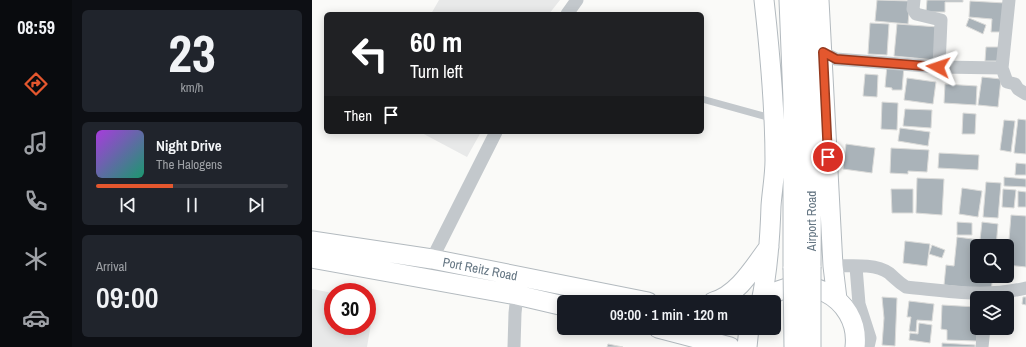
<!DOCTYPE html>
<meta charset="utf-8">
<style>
body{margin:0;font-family:"Archivo Narrow",sans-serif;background:#20242c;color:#f1f3f6;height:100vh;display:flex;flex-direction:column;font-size:15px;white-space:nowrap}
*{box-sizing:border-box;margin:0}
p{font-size:13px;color:#9ea1a6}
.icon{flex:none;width:22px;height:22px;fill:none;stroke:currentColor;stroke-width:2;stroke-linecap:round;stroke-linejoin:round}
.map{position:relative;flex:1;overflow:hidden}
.panel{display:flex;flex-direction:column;gap:10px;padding:10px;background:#0d0f14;width:240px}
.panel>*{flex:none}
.banner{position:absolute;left:12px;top:12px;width:380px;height:122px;border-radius:6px;box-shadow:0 2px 10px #0003;background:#202124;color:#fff;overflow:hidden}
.tools{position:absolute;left:658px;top:239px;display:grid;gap:8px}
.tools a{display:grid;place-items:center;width:44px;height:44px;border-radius:6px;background:#171b24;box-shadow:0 2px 10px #0003;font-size:20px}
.speed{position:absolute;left:12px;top:283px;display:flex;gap:8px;font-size:20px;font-weight:700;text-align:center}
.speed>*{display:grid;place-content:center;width:52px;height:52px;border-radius:50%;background:#171b24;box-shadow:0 2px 10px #0003;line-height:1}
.speed .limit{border:6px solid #d22;background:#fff;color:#111}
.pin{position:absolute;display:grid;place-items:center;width:34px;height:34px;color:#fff;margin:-17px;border:2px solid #fff;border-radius:50%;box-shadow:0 1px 4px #0007}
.me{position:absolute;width:44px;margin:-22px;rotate:275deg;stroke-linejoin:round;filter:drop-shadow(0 0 3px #0008)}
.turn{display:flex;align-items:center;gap:14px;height:84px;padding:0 20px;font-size:18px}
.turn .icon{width:52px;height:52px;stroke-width:2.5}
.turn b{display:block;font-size:28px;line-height:34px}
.then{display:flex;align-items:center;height:38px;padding:0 20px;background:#0003;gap:8px;font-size:15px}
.big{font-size:30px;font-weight:600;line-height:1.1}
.panel .widget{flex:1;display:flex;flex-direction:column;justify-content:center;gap:6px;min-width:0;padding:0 14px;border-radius:6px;background:#20242c}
.panel .dial{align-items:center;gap:0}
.dial b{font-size:52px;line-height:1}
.song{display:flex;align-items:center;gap:12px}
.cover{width:48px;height:48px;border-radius:6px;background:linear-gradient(135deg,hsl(280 70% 55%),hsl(160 70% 35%))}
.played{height:4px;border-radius:2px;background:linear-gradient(90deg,#e4572e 40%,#363941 40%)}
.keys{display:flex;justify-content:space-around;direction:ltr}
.trip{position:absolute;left:245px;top:295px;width:224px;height:40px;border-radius:6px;background:#171b24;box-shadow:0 2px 10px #0003;font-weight:600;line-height:40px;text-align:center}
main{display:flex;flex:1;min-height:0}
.dock{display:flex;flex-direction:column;width:72px;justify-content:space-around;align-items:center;background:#090b0e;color:#9ea1a6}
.dock .icon{width:28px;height:28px}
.dock .selected{color:#e4572e}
.dock b{font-size:18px;color:#f1f3f6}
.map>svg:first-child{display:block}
</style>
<main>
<nav class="dock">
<b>08:59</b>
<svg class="icon selected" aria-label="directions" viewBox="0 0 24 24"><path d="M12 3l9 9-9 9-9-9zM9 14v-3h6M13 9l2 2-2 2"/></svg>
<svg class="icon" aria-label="music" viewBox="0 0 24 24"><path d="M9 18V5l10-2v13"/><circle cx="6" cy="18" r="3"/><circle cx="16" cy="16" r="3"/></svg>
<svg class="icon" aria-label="phone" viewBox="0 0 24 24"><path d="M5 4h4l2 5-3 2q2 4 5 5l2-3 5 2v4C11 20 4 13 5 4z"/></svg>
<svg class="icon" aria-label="climate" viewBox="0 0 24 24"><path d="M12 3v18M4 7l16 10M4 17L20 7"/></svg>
<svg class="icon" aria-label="car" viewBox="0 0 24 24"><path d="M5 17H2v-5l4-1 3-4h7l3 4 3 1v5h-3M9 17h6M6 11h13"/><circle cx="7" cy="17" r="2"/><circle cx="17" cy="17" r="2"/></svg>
</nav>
<section class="panel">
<div class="widget dial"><b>23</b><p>km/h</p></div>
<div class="widget">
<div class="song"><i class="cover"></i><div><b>Night Drive</b><p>The Halogens</p></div></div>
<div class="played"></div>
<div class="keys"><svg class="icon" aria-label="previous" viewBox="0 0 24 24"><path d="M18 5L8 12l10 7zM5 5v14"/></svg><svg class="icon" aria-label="pause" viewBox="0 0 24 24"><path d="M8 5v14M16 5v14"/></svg><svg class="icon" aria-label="next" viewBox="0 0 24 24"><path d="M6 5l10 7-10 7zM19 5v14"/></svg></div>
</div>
<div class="widget"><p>Arrival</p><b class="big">09:00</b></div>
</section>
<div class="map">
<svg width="714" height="347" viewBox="0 0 714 347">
<rect width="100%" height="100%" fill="#fafaf8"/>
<!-- built -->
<path fill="#e8e9e9" d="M127 0H248L237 14H119Z
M108 132H169L155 157Z
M0 289 21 293V326H55V299L63 300 55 347H0Z"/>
<!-- building -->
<path fill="#aab3b9" stroke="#dcdcda" d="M565 0 598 1 596 24 563 21Z
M615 0H651V2H633V12H614Z
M658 1 693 3 691 32H679L680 19 657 17Z
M657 18 674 25 671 34 654 26Z
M558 23 577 24 575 55 556 54Z
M585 24 626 27 623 60 582 56Z
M674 47H688L687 61H673Z
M575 65 592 66 590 90H580V88L573 87Z
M553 74 566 75 565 97 551 96Z
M670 77 689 79 686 107 666 105Z
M595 78 624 82 621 104 592 100Z
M633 84 665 86 664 105 632 103Z
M570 102 586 103 585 130 569 129Z
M593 109 620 110 619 128 591 126Z
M651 113 664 114 663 134H650Z
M706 119 714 120V154L702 153Z
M692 120 703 121 699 152 688 150Z
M588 128 618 132 616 146 586 141Z
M534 144 563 148 560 173 531 169Z
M579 148 617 150 615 172 596 171V174L578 173Z
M627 153 667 155 666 170 626 168Z
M704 163 714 164V175H703Z
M692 177 714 179V187L692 186Z
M605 178 632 179 630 215 604 213Z
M674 182 689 183 686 218 671 217Z
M650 188 670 191 666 217 647 214Z
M579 189H601V213H580Z
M691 189 704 190 702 208 690 207Z
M706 191 714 192V207H706Z
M699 215 714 216V267L695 265Z
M645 222 660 223V235H645Z
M670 222 686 224 684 246H665V276H681L679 290 632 285 634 265 642 266 645 237 668 240Z
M593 241 618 244 615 266 591 263Z
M620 245 633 250 630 258 617 254Z
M570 297 585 298 583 346 570 345 572 318Z
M711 297H714V305L710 304Z
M597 301 622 304 620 321 605 320 604 332 597 331 599 317H595Z
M630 305 665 307V341L635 340V330L629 329Z
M607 323 620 325 618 343 597 340 598 333 606 334Z
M630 343 663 345V347H630Z
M296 344 311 347H295Z"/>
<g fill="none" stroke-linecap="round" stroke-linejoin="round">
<defs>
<path id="secondary" d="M477 0 481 99V268
M494 0 500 101 499 267
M507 0 521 266 525 299
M0 241 120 259 336 302
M0 258 205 295 252 306
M401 302C426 295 442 267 457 247
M449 302C456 270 458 239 459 206 460 191 463 176 463 160 463 107 458 53 452 0
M451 302C487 266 549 296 543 347
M346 328 418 347
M435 347 437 328"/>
</defs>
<!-- secondary casing -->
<use href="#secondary" stroke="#b3babf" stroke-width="21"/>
<!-- service -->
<path stroke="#c3c8cc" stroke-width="7" d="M390 99 462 119"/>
<!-- minor -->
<path stroke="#c3c8cc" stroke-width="13" d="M602 0 601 9 604 14 629 20 627 67
M697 0 690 68 695 82 703 84 706 89 714 94
M255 14 265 0
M511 53 524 59 627 67 690 68
M120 259 184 132
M521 266C537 266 563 263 577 273 583 278 586 282 594 287 636 291 672 298 714 288
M544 267 547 304 558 338 556 347
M202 347 203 313 205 295
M670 347 672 328"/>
<!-- secondary -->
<use href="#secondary" stroke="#fff" stroke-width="19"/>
<defs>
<path id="secondary-bridge" d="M499 267V347
M481 268 482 347"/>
</defs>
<!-- secondary-bridge casing -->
<use href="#secondary-bridge" stroke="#b3babf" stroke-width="21" stroke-linecap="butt"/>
<!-- secondary-bridge -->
<use href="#secondary-bridge" stroke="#fff" stroke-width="19"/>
</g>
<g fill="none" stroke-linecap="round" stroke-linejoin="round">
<defs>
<path id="route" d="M516 157 511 52 524 59 626 67"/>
</defs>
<!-- route casing -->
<use href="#route" stroke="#94391e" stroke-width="10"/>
<!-- route -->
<use href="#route" stroke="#e4572e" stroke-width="7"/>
</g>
<g text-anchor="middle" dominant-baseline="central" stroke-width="4" stroke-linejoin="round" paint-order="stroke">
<!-- street labels -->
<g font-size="13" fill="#657683" stroke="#fff">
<text transform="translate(499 221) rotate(-90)">Airport Road</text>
<text transform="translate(168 269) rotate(11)">Port Reitz Road</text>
</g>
</g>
</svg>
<div class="tools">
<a><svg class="icon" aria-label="search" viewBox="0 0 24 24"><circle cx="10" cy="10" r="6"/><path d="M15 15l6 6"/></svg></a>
<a><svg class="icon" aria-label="layers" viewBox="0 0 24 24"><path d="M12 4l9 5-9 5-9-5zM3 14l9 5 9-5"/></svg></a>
</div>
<div class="speed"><div class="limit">30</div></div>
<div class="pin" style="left:516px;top:157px;background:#d93025"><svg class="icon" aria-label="arrive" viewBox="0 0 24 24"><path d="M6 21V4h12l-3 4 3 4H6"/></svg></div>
<svg class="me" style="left:626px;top:67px" viewBox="-20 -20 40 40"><path d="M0-17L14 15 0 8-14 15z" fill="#e4572e" stroke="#fff" stroke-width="4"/></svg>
<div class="trip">09:00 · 1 min · 120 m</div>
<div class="banner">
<div class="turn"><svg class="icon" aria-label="left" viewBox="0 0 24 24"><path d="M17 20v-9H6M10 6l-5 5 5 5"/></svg><div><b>60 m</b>Turn left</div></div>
<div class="then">Then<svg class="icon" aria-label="arrive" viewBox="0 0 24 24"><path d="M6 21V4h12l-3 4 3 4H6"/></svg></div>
</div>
</div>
</main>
